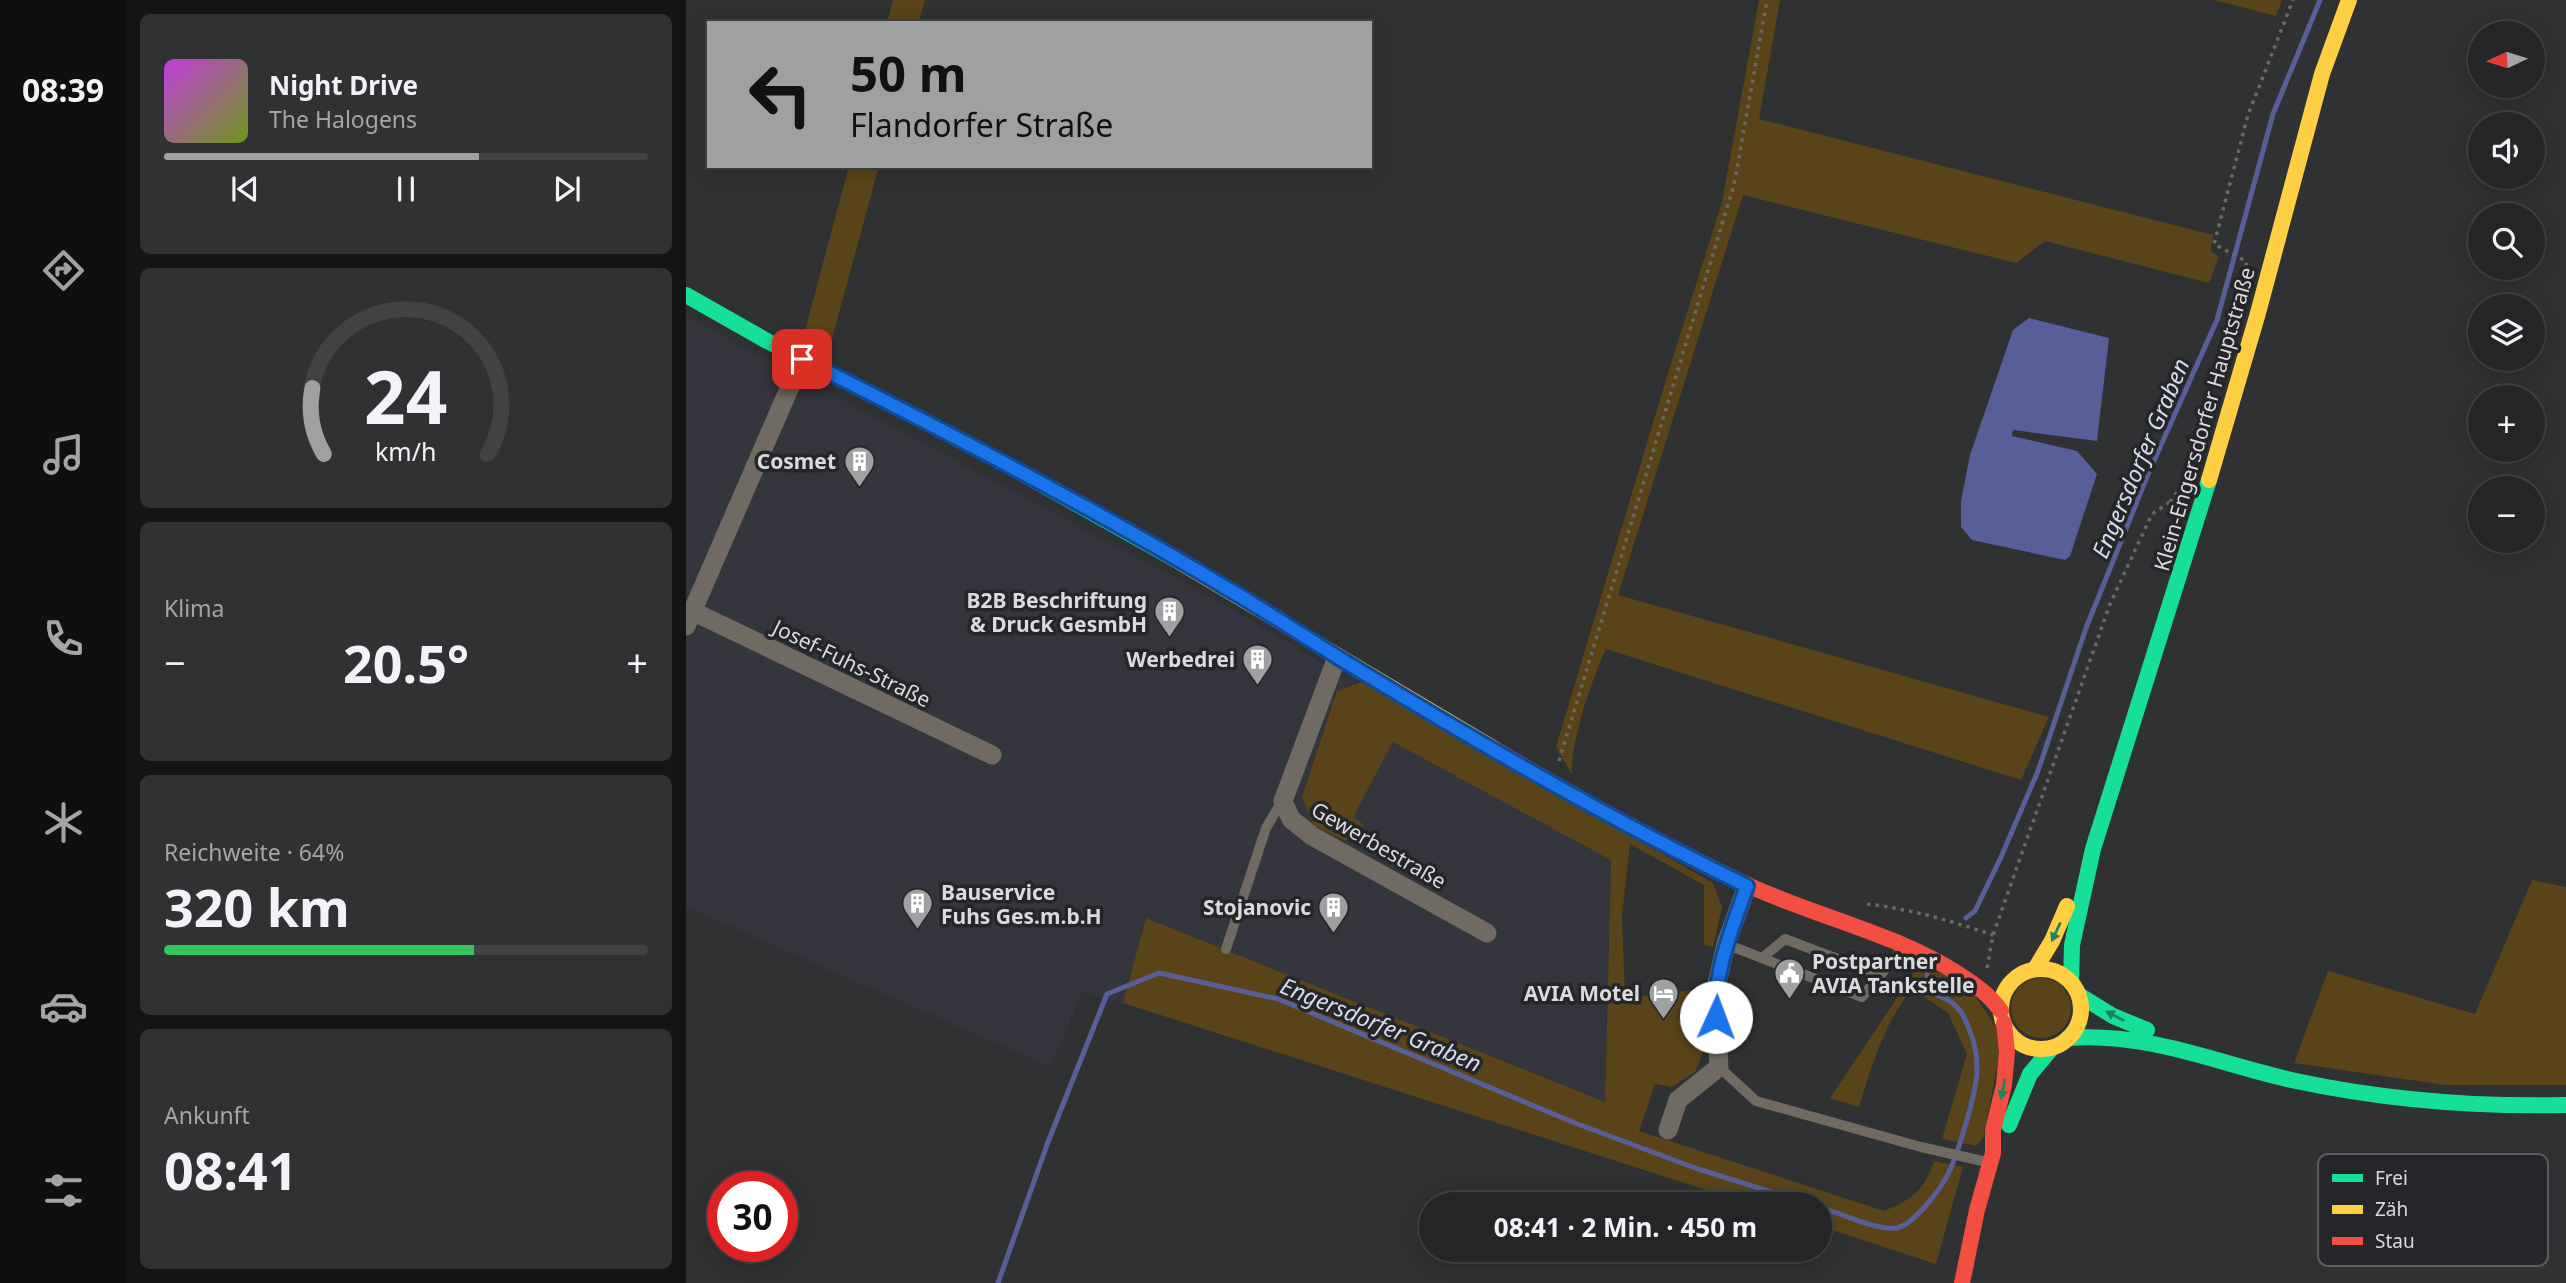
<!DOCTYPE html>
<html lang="de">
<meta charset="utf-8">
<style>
body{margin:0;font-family:"Noto Sans",sans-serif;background:#303132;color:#f1f3f6;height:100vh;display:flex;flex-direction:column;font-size:26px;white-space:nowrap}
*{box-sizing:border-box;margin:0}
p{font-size:23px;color:#a3a5a7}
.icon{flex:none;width:38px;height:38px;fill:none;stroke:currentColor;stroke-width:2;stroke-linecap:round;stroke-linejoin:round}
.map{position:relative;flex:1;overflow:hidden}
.panel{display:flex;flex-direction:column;gap:14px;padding:14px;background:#141415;width:560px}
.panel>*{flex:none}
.guide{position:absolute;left:21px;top:21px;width:665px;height:147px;border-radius:0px;box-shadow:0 4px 18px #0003,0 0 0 2px #414243;background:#9fa0a1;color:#111;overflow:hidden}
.needle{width:46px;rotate:266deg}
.fabs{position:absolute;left:1782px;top:21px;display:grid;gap:14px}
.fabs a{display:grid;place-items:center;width:77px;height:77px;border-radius:50%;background:#242526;box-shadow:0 4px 18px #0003,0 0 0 2px #414243;font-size:35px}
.speed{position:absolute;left:21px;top:1171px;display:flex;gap:14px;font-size:35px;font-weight:700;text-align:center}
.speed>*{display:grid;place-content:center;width:91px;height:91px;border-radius:50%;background:#242526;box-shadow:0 4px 18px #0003,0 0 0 2px #414243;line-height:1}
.speed .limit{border:10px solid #d22;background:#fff;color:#111}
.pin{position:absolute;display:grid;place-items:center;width:60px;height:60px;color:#fff;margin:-30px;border-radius:14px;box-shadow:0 4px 10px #0006}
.me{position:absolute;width:77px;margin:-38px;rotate:2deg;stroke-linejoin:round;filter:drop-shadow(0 0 5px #0008)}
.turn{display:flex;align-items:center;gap:24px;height:147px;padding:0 28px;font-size:32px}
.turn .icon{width:91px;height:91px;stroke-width:2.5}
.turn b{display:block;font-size:49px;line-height:60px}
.big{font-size:52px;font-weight:700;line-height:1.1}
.panel .tile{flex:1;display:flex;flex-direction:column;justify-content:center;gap:10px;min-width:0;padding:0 24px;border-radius:10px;background:#303132}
.panel .dial{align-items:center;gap:0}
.dial svg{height:182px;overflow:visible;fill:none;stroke:#414243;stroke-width:7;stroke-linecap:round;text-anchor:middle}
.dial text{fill:#f1f3f6;stroke:none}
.song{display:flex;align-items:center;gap:21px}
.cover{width:84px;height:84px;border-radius:10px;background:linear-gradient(135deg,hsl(290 70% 55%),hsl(80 70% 35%))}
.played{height:7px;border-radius:4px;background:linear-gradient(90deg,#9fa0a1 65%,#414243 65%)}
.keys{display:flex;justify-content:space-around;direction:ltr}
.heat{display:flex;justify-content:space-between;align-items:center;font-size:38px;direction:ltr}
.charge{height:10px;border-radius:5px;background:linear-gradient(90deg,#34c759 64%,#414243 0)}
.trip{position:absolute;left:733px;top:1192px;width:413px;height:70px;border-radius:35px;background:#242526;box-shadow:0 4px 18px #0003,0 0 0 2px #414243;font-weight:700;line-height:70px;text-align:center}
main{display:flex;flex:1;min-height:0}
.menu{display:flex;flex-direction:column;width:126px;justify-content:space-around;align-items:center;background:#0e0f0f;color:#a3a5a7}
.menu .icon{width:49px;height:49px}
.menu .active{color:#9fa0a1}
.menu b{font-size:32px;color:#f1f3f6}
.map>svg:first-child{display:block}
</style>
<main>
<nav class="menu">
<b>08:39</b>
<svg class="icon active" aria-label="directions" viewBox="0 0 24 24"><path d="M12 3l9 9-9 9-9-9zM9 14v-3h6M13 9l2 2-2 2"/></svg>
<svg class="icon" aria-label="music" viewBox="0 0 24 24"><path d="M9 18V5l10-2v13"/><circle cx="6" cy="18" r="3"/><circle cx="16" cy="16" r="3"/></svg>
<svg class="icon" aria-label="phone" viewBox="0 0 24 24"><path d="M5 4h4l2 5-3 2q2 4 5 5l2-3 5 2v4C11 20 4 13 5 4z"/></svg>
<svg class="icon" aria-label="climate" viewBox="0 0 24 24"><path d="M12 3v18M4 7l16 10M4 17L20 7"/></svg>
<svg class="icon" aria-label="car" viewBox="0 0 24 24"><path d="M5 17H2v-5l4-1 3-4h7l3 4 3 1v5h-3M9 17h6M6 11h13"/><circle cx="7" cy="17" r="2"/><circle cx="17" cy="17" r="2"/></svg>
<svg class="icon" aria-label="filters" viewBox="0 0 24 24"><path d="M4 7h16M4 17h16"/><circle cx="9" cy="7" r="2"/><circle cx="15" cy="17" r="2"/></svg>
</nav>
<section class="panel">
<div class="tile">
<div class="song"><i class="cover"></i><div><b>Night Drive</b><p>The Halogens</p></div></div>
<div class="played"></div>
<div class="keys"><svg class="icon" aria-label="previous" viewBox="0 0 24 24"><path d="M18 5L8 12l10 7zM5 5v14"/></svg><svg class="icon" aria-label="pause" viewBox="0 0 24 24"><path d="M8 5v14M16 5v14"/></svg><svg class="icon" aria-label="next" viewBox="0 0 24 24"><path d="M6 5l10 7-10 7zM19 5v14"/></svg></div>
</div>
<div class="tile dial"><svg viewBox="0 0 100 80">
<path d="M14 69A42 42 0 1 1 86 69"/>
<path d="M14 69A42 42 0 0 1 9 40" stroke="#9fa0a1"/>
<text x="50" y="56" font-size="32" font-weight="700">24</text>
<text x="50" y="72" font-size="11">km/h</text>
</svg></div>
<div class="tile"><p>Klima</p>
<div class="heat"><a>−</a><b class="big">20.5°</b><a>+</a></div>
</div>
<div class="tile"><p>Reichweite · 64%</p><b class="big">320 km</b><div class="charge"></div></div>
<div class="tile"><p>Ankunft</p><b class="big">08:41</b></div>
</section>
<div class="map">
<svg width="1880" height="1283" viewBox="0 0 1880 1283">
<rect width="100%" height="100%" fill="#303132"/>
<!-- built -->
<path fill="#34353d" d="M0 316 542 606 925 839 919 1102 460 919 437 1003 397 992 364 1067 0 907Z"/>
<!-- green -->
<path fill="#584418" d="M207 0H239L232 23H201Z
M1073 0H1094L1073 119 1527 235 1525 251 1533 257 1523 283 1359 241 1330 263 1057 195 932 595 1363 717 1335 780 920 649C906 679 884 742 886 775L870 747 978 386 1036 202Z
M1528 0H1596L1590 16Z
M163 166H193L144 346 117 338Z
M676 682 1027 883 1036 907 1027 947 1018 945V885L944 844 936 915 939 998 1016 989 1019 1047 1009 1072 985 1087 969 1084 953 1131 1198 1211C1226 1199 1238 1191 1248 1161L1277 1167 1250 1264 1134 1226V1204H1064L437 1003 460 918 919 1102 925 860 707 742 667 817 678 825 669 840H658L628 826 616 797 651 691Z
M1846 880 1880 887V1085H1759L1608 1063 1642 971 1789 1014Z
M1231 968 1261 974 1282 985 1310 1027 1314 1053 1297 1138 1290 1146 1256 1139 1281 1054 1262 1013 1226 989C1198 1023 1186 1065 1173 1107L1144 1098Z
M1325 1008a30 30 0 1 1 60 0a30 30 0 1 1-60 0Z"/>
<!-- water -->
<path fill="#585e9a" d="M1343 318 1423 338 1411 441 1328 430 1326 432V436L1391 451 1411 474 1384 556 1379 560 1286 540 1275 527V501L1284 455 1327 330Z"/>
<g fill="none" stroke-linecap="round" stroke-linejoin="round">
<!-- stream -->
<path stroke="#585e9a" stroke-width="5" d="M1280 918 1289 911 1315 857 1352 771 1400 628 1463 472 1531 320 1587 114 1634 0
M1134 1207C1152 1213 1193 1231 1211 1228 1228 1224 1254 1190 1262 1174 1272 1154 1290 1094 1291 1072 1291 1062 1290 1049 1287 1040 1283 1029 1279 1015 1271 1007 1256 991 1244 1002 1241 975
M312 1283 362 1142 421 994 473 973 592 999 889 1123 1009 1168 1124 1204"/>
<!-- path -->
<path stroke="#6a6864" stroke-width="3.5" stroke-dasharray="3.5 5" stroke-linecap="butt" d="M1560 266 1561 262 1528 244 1562 115 1607 0
M1484 502 1497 484
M873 761 1048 185 1081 0
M1181 904C1225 909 1265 921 1307 935
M1301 968 1307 935 1424 604 1466 514 1484 502 1492 505"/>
<!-- lane -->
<path stroke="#6f6a62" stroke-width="10" d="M1040 944 1176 997 1217 948
M540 949 580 828 596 801
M1076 958 1099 939 1194 975
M1033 1067 1070 1101 1235 1147 1301 1162"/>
<!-- street -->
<path stroke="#6f6a62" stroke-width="19" d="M6 611 306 755
M0 626 116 359
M651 657 597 801 605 819 626 836 801 933
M982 1130 992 1100 1033 1067 1029 992 1040 944 1061 886"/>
<!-- fast -->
<path stroke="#16e098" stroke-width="16" d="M0 295 81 341 305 456 494 562
M1385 982 1386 945 1407 849 1523 480
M1393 995 1427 1016 1461 1030
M1382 1038C1464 1032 1532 1064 1610 1081 1699 1100 1790 1107 1880 1105
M1323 1125 1344 1074 1365 1049"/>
<!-- slow -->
<path stroke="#ffcf43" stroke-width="16" d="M1523 480 1572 313 1636 74 1663 0
M494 562 810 750
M1315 1009a40 40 0 1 1 80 0a40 40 0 1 1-80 0Z
M1349 969 1366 941 1381 906"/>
<!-- jam -->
<path stroke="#f24e42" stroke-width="16" d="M810 750C890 797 971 842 1055 882 1126 916 1204 931 1271 973 1288 984 1303 994 1315 1011
M1276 1283 1291 1210 1307 1153V1130L1318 1085 1321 1052 1318 1023"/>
</g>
<!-- one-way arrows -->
<defs><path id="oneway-solid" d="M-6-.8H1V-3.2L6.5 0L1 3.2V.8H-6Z" transform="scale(1.75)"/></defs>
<g fill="#1e8360">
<use href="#oneway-solid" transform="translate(1370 932) rotate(115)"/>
<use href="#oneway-solid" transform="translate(1429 1016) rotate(-153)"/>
<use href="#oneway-solid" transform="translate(1317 1089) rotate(101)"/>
</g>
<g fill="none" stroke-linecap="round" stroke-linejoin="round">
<defs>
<path id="route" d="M116 359C260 431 404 506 542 589 580 611 616 635 653 658 786 739 921 818 1061 886 1046 929 1028 970 1030 1017"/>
</defs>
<!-- route casing -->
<use href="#route" stroke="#114b97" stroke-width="18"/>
<!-- route -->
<use href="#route" stroke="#1a73e8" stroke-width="12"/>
</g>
<!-- icons -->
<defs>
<symbol id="building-pin" viewBox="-11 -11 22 30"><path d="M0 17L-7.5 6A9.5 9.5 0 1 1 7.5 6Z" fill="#9fa0a1" stroke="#252629"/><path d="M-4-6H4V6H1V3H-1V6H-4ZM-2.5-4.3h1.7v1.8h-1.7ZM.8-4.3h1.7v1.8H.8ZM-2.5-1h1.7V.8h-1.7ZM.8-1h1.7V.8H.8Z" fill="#fff"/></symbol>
<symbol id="civic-pin" viewBox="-11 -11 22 30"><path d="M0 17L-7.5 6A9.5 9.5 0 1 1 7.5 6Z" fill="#9fa0a1" stroke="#252629"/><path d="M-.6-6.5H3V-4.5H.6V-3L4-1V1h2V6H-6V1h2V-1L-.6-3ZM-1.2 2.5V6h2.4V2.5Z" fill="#fff"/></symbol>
<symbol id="hotel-pin" viewBox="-11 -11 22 30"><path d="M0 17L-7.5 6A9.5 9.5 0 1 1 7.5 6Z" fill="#9fa0a1" stroke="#252629"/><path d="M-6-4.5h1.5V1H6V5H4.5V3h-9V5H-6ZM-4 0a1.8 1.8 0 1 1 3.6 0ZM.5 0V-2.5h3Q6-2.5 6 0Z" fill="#fff"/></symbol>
</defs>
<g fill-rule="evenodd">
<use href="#building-pin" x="156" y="444" width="35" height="47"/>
<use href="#building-pin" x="466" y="594" width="35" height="47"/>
<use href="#building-pin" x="554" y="642" width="35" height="47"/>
<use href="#building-pin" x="214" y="886" width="35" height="47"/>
<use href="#building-pin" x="630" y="890" width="35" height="47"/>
<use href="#civic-pin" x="1086" y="956" width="35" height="47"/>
<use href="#hotel-pin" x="960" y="976" width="35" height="47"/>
</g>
<g text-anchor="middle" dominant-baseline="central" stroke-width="7" stroke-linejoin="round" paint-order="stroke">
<!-- street labels -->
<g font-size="21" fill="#dbdbdd" stroke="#252629">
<text transform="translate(1518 419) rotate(-74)">Klein-Engersdorfer Hauptstraße</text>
<text transform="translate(166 663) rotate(26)">Josef-Fuhs-Straße</text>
<text transform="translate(693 845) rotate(30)">Gewerbestraße</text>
</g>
<!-- poi labels -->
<g font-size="21" font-weight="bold" fill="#dbdbdd" stroke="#252629" text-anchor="end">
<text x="150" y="461">Cosmet</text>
<text x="461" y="600">B2B Beschriftung<tspan x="461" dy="24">&amp; Druck GesmbH</tspan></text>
<text x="549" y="659">Werbedrei</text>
<text x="255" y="892" text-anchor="start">Bauservice<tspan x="255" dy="24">Fuhs Ges.m.b.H</tspan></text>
<text x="625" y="907">Stojanovic</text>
<text x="1126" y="961" text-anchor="start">Postpartner<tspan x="1126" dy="24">AVIA Tankstelle</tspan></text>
<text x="954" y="993">AVIA Motel</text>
</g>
<!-- water labels -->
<g font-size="23" font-style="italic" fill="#d7daed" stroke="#252629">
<text transform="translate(1454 458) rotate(-67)">Engersdorfer Graben</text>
<text transform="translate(695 1024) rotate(22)">Engersdorfer Graben</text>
</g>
</g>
<!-- legend -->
<rect x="1632" y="1154" width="230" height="112" rx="10" fill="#252629" stroke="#5c5c5f" stroke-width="2"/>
<rect x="1646" y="1174" width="31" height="8" fill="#16e098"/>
<rect x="1646" y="1205" width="31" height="9" fill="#ffcf43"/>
<rect x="1646" y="1237" width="31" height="8" fill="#f24e42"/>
<g font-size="19" fill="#dbdbdd">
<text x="1689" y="1185">Frei</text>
<text x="1689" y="1216">Zäh</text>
<text x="1689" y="1248">Stau</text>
</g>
</svg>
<div class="fabs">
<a><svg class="needle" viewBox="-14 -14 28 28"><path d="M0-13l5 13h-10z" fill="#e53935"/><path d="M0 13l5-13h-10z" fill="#a3a5a7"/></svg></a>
<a><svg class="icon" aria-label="sound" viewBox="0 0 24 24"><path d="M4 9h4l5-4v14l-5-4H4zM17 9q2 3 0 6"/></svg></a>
<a><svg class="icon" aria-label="search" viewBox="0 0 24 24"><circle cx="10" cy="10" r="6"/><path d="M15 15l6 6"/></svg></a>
<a><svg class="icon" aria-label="layers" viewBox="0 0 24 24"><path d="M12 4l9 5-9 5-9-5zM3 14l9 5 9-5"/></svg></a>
<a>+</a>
<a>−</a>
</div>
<div class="speed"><div class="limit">30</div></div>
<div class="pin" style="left:116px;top:359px;background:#d93025"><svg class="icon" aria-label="arrive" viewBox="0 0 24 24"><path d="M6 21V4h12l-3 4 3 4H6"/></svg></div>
<svg class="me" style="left:1030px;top:1017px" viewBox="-20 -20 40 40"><circle r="19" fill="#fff"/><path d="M0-13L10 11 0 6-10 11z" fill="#1a73e8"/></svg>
<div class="trip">08:41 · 2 Min. · 450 m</div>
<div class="guide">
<div class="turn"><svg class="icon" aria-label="left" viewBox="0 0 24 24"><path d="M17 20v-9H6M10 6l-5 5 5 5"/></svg><div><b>50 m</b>Flandorfer Straße</div></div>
</div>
</div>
</main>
